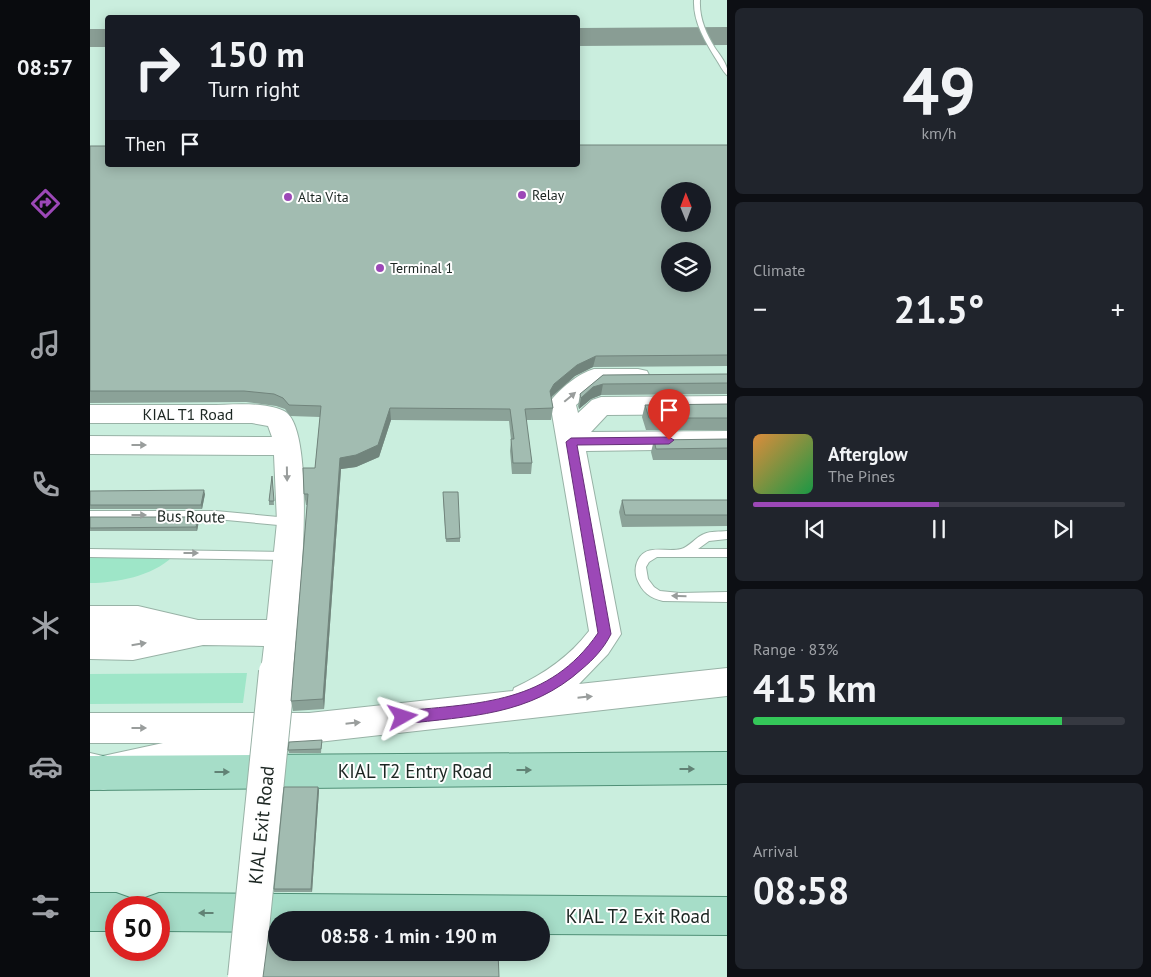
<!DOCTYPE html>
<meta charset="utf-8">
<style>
body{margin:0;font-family:"PT Sans",sans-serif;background:#20242c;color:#f1f3f6;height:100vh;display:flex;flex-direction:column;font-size:19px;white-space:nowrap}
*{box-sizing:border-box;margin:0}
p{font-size:16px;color:#9ea1a6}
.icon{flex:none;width:28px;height:28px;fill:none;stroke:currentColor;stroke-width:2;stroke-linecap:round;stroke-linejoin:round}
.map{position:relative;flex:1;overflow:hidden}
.side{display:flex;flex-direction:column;gap:8px;padding:8px;background:#0d0f14;width:424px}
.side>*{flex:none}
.guide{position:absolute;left:15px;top:15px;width:475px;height:152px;border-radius:5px;box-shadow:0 2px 12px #0003;background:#171b24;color:#f1f3f6;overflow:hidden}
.needle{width:32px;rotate:359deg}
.fabs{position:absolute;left:571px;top:182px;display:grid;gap:10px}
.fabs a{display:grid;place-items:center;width:50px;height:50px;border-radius:50%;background:#171b24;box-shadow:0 2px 12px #0003;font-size:25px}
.speed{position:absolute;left:15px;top:896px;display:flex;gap:10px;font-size:25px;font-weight:700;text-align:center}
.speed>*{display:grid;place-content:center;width:65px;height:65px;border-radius:50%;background:#171b24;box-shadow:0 2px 12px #0003;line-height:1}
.speed .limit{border:8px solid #d22;background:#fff;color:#111}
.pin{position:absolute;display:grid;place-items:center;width:42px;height:42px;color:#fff;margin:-51px -21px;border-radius:50% 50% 50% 0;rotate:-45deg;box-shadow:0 0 5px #0007}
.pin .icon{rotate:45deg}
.me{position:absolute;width:55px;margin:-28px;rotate:84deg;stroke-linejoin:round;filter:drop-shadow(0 0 4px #0008)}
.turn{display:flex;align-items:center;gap:18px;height:105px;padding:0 20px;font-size:22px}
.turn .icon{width:65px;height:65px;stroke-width:2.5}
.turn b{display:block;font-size:35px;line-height:42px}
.then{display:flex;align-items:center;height:48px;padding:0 20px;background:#0003;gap:10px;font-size:19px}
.big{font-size:38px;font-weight:800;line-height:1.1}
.side .card{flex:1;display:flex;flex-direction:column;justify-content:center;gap:8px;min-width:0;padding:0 18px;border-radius:8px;background:#20242c}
.side .dial{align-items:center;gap:0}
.dial b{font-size:65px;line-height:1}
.song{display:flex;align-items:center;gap:15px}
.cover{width:60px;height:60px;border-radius:8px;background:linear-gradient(135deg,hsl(30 70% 55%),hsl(140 70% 35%))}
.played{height:5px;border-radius:2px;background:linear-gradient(90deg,#9c48b7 50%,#363941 50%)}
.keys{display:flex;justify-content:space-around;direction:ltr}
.heat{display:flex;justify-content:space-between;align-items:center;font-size:28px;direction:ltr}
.charge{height:8px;border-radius:4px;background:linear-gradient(90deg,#34c759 83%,#363941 0)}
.trip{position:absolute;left:178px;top:911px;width:282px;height:50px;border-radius:25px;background:#171b24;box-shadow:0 2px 12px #0003;font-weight:800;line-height:50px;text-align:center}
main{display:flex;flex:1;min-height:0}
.tab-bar{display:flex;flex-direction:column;width:90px;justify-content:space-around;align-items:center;background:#090b0e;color:#9ea1a6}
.tab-bar .icon{width:35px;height:35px}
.tab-bar .selected{color:#9c48b7}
.tab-bar b{font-size:22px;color:#f1f3f6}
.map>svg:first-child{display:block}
</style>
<main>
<nav class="tab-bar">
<b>08:57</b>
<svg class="icon selected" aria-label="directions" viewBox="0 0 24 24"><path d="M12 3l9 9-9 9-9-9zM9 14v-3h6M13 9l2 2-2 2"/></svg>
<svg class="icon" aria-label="music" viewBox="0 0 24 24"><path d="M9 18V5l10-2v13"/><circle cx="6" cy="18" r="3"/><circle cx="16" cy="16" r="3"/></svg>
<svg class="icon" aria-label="phone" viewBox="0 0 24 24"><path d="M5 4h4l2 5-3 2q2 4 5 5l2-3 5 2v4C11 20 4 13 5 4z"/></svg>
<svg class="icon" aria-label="climate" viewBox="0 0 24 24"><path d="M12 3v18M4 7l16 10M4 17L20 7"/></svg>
<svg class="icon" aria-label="car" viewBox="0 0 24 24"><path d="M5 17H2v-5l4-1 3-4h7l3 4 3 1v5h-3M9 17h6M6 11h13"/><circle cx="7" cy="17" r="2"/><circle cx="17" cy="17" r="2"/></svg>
<svg class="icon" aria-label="filters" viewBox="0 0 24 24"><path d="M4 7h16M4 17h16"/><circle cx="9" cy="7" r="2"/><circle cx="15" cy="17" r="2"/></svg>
</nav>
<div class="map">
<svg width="638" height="977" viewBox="0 0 638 977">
<rect width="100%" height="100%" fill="#ddf8ec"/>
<!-- built -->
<path fill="#caeede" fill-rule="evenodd" d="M0 0H637V977H0ZM18 18H488V165H18ZM580 191H612V224H580ZM580 251H612V284H580ZM26 908H69V950H26ZM186 920H451V952H186Z"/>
<!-- green -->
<path fill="#9ee6c8" d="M0 557H82C63 576 26 583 0 583Z
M157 673 153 703 0 704V674Z"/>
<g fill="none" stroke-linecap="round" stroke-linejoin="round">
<!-- taxiway -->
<path fill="#899d94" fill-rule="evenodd" d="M638 27V45L488 46V28Z
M0 29H18V47H0Z"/>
<defs>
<path id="lane" d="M604 0H610C609 18 616 33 625 48 631 57 638 64 638 76 633 72 630 65 626 59 615 41 603 22 604 0Z
M0 511H126L199 518 203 519 204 522 203 525 199 526 126 519H0Z
M638 531V539L619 541 608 549H638V557H567L559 562 556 567 558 579 564 587 570 591 590 593 638 592V602L573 601C560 598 552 592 547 579 545 573 545 566 548 560 557 543 576 553 591 549 599 547 606 537 614 534 621 531 630 532 638 531Z
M0 549 196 552 200 553 201 556 200 559 196 560 0 557Z"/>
<path id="secondary" d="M504 369H548L557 371 560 377 557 383 548 385H510L486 405 488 413 502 400 511 397 638 396V414L517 415 501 432 638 431V449L496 451 531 634 518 654 489 684 638 668V696L219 743H182L179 750 167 755 13 790 0 785V753L13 756 73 743H0V713H219L423 691 424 688C454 674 479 657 499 631L460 402C469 389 489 373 504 369Z
M0 405C39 405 79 405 118 405 141 405 172 401 194 411 230 429 207 632 203 672L198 682 187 686 176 682 171 672 174 646 113 645 43 660 0 659V606H48L108 620H177L187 522 184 455 0 454V436L182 437 178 426 162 423H0Z"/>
<path id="primary" d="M638 752V784L0 790V756Z
M0 893H26L40 898 43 908H26V931H0Z
M69 893 638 897V935L451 934V920H186V932L69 931V908H52L55 898Z"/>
</defs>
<!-- lane casing -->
<use href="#lane" stroke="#98b2a6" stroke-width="2"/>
<!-- secondary casing -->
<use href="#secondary" stroke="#98b2a6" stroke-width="2"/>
<!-- primary casing -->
<use href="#primary" stroke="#4f8f76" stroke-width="2"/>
<!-- lane -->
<use href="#lane" fill="#fff" fill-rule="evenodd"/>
<!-- secondary -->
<use href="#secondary" fill="#fff" fill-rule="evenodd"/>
<!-- primary -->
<use href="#primary" fill="#a6ddc8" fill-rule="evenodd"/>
<defs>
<path id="secondary-bridge" d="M156 977 187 672"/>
</defs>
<!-- secondary-bridge casing -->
<use href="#secondary-bridge" stroke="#98b2a6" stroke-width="38" stroke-linecap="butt"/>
<!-- secondary-bridge -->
<use href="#secondary-bridge" stroke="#fff" stroke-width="36"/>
</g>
<!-- wall -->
<path fill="#8ba298" d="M638 145V366L503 367 485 376 461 398 463 408 461 420H436L442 463 441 474H422L420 451 421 440 419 421 301 420 289 457 266 467 251 469 234 709 203 711 201 701 217 505H216L214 494 225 468 230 417 200 416 195 409 186 406 156 402 0 403V146Z
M638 374V394L511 395 501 399 489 409 488 406 490 394 513 375Z
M638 404V430H556L552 417 555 405Z
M638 439V460H563L561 452 564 440Z
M182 476 184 505H179V501Z
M0 491 115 494 112 509H0Z
M353 496 370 538V542H356Z
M532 500H638V526L532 527 529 512Z
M0 517 109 521 107 531H0Z
M232 740 231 753H199L198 750Z
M228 787 229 790 222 892H184V889Z"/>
<!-- shaded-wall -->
<path fill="#71847c" d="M506 356 503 367 485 376 462 396 458 402 460 391 464 384 487 365Z
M513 384 511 395 501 399 489 409 491 398 503 387Z
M300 408 301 420 289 457 266 467 251 469 234 709 233 699 250 458Z
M114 490 115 494 112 509 111 505Z
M109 517V521L107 531 106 527Z
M228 787 229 790 222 892 221 889Z"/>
<!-- building -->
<path fill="#a2bcb1" stroke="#71847c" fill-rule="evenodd" d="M488 145H638V355L506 356 487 365 464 384 460 391 463 408 435 409 442 463H423L421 439H424L420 409 300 408 288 445 266 455 250 458 233 699 201 701 218 494H214L213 468H225L231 406 199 405 193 398 184 394 154 391H0V146H18V165H488ZM580 191H612V224H580ZM580 251H612V284H580Z
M638 374V383L513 384 503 387 491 398 490 394 513 375Z
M638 404V418H559L555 405Z
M638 439V448L566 449 564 440Z
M182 476 184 501H179Z
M114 490 111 505H0V491Z
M353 492H368L370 538 356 539Z
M532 500H638V515H535Z
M0 517H109L106 527 0 528Z
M232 740 231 749 198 750 199 742Z
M194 787H228L221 889H184Z
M187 919H219V920H187Z
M179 931H186V952H408L409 977H173Z"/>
<!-- one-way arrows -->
<defs><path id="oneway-solid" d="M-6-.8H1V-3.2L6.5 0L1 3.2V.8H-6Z" transform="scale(1.25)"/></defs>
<g fill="#999d9c">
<use href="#oneway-solid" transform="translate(480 397) rotate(-40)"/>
<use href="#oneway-solid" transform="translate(49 445)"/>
<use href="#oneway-solid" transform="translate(197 474) rotate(89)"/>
<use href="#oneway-solid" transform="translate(49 515)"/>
<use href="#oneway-solid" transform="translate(101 553)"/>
<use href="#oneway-solid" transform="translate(589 596) rotate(-179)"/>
<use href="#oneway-solid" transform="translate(49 644) rotate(-9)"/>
<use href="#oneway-solid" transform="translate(495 697) rotate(-6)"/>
<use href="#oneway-solid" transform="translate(263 723) rotate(-6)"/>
<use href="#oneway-solid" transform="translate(49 728)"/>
</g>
<g fill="#618275">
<use href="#oneway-solid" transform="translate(597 769)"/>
<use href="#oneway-solid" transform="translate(434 770)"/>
<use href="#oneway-solid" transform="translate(132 772)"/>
<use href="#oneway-solid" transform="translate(116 913) rotate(-180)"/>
</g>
<!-- route -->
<path fill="#9c48b7" stroke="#652f77" d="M579 437 584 440 579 444 487 445 521 634C514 648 504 659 492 669 440 716 379 716 313 724L308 722 306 717 308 713 313 711C390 703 459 704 508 633L476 442 481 438Z"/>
<!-- markers -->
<g fill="#9c48b7" stroke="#fefefe" stroke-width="2">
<circle cx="432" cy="195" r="5"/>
<circle cx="198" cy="197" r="5"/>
<circle cx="290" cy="268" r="5"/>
</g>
<g text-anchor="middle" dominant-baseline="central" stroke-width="4" stroke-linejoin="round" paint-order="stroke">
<!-- far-poi labels -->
<g font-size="14" fill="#1c2622" stroke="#fefefe" text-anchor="start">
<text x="442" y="195">Relay</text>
<text x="208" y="197">Alta Vita</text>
<text x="300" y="268">Terminal 1</text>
</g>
<!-- street labels -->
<g font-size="16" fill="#1c2622" stroke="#fefefe">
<text x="98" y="414">KIAL T1 Road</text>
<text transform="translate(101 516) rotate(1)">Bus Route</text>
</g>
<!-- near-street labels -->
<g font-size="19" fill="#1c2622" stroke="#fefefe">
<text x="325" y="771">KIAL T2 Entry Road</text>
<text transform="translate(171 825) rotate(-84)">KIAL Exit Road</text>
<text x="548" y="916">KIAL T2 Exit Road</text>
</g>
</g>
</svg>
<div class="fabs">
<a><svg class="needle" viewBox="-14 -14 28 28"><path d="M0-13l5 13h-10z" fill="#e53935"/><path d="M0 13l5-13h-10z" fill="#9ea1a6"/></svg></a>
<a><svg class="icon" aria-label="layers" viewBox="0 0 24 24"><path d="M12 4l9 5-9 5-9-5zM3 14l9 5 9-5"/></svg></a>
</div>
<div class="speed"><div class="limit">50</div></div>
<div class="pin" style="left:579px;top:440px;background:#d93025"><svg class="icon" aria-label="arrive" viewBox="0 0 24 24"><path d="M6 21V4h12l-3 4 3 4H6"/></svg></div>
<svg class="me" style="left:313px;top:717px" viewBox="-20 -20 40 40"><path d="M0-17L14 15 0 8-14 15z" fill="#9c48b7" stroke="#fff" stroke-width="4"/></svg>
<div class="trip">08:58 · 1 min · 190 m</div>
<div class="guide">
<div class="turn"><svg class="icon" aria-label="right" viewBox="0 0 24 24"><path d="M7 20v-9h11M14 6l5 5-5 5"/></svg><div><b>150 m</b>Turn right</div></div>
<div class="then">Then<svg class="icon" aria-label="arrive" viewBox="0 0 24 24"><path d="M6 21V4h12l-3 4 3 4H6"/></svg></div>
</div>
</div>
<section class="side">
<div class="card dial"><b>49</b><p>km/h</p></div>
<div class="card"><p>Climate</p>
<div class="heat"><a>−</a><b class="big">21.5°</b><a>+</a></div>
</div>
<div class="card">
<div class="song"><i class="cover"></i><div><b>Afterglow</b><p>The Pines</p></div></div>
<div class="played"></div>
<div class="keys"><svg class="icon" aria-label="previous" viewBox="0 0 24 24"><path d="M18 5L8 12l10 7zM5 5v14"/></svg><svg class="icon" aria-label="pause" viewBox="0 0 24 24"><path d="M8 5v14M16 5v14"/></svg><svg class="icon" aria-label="next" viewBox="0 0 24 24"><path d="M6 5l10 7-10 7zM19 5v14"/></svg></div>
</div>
<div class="card"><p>Range · 83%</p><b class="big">415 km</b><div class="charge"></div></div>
<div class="card"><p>Arrival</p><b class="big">08:58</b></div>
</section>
</main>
